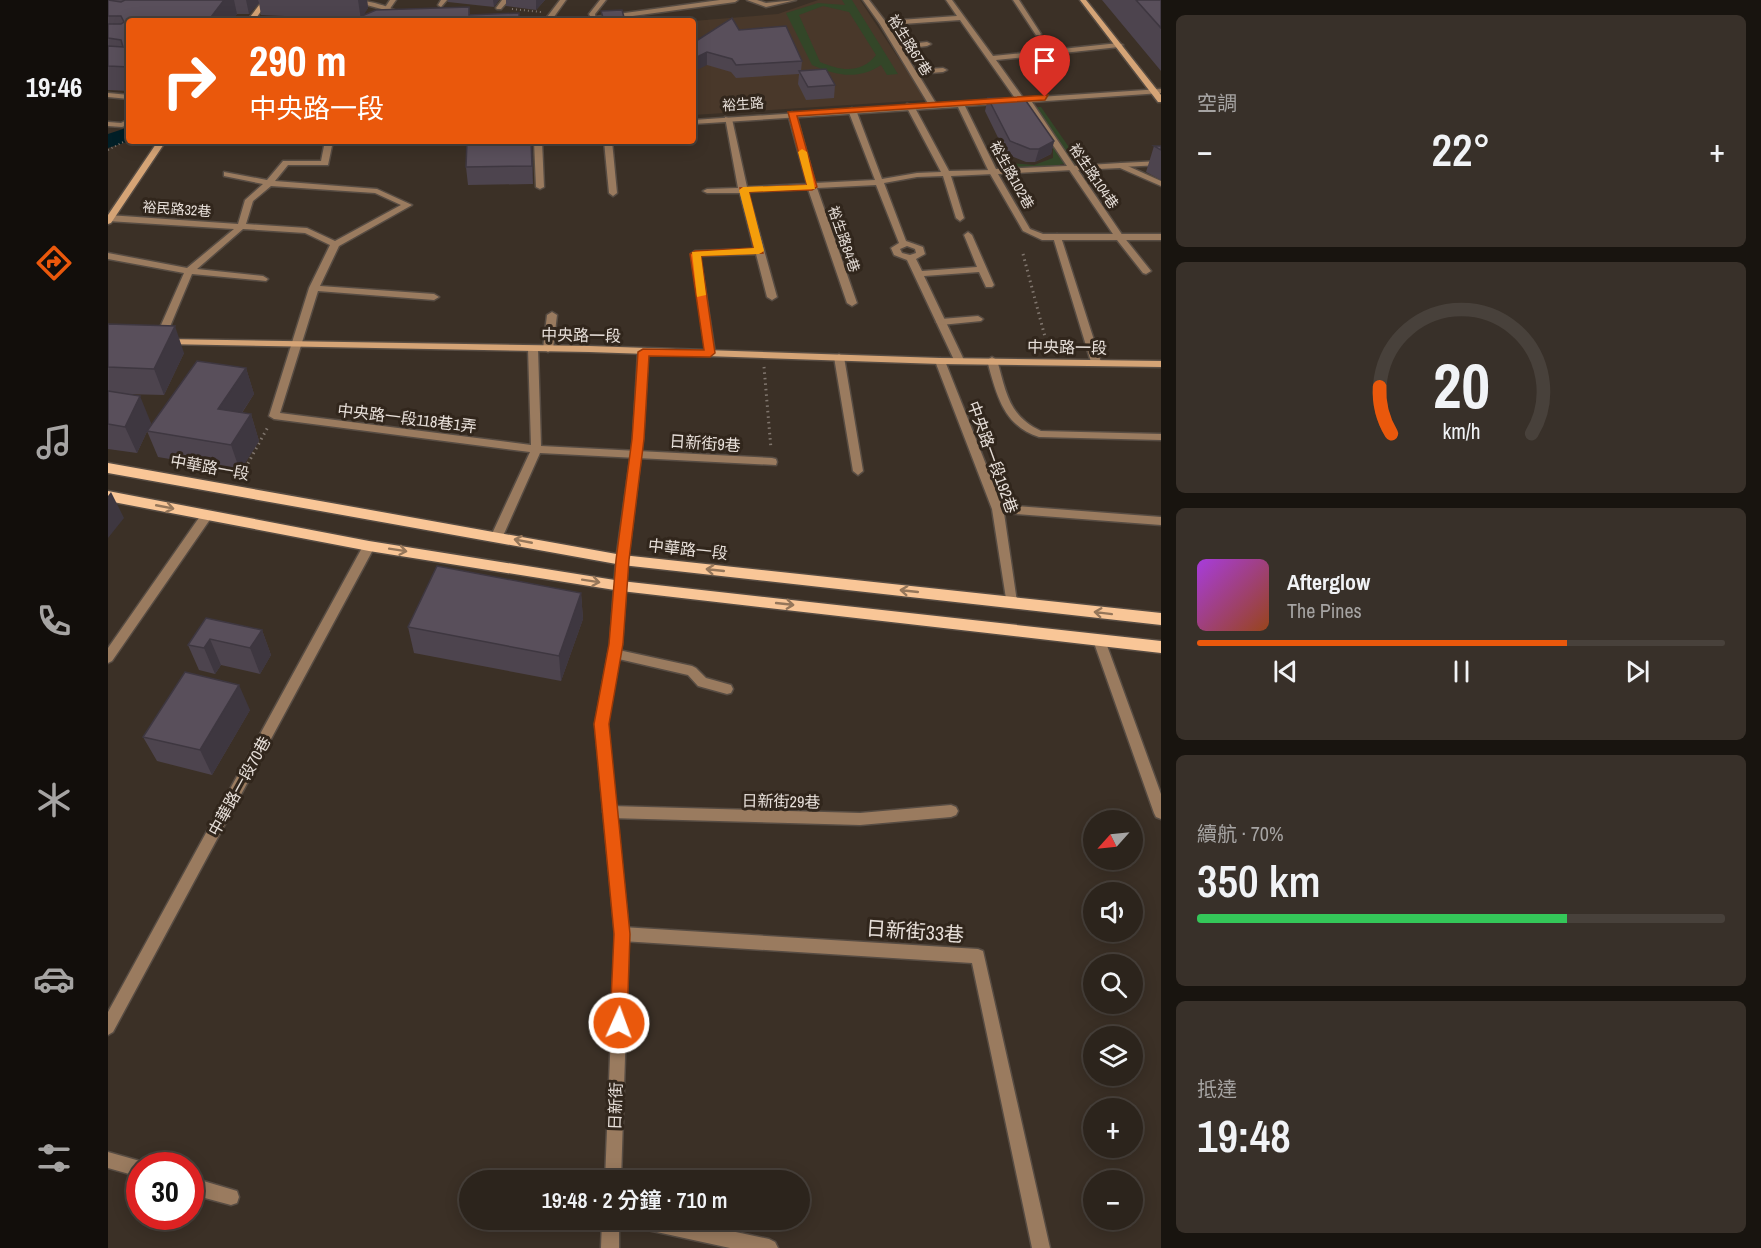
<!DOCTYPE html>
<html lang="zh-TW">
<meta charset="utf-8">
<style>
body{margin:0;font-family:"Archivo Narrow","Noto Sans TC",sans-serif;background:#383029;color:#f1f3f6;height:100vh;display:flex;flex-direction:column;font-size:22px;white-space:nowrap}
*{box-sizing:border-box;margin:0}
p{font-size:20px;color:#a6a4a3}
.icon{flex:none;width:33px;height:33px;fill:none;stroke:currentColor;stroke-width:2;stroke-linecap:round;stroke-linejoin:round}
.map{position:relative;flex:1;overflow:hidden}
.panel{display:flex;flex-direction:column;gap:15px;padding:15px;background:#18140f;width:600px}
.panel>*{flex:none}
.hud{position:absolute;left:18px;top:18px;width:570px;height:126px;border-radius:6px;box-shadow:0 3px 15px #0003,0 0 0 2px #48413b;background:#ea580c;color:#fff;overflow:hidden}
.needle{width:39px;rotate:243deg}
.controls{position:absolute;left:975px;top:810px;display:grid;gap:12px}
.controls a{display:grid;place-items:center;width:60px;height:60px;border-radius:50%;background:#2c241c;box-shadow:0 3px 15px #0003,0 0 0 2px #48413b;font-size:30px}
.speed{position:absolute;left:18px;top:1152px;display:flex;gap:12px;font-size:30px;font-weight:700;text-align:center}
.speed>*{display:grid;place-content:center;width:78px;height:78px;border-radius:50%;background:#2c241c;box-shadow:0 3px 15px #0003,0 0 0 2px #48413b;line-height:1}
.speed .limit{border:9px solid #d22;background:#fff;color:#111}
.pin{position:absolute;display:grid;place-items:center;width:51px;height:51px;color:#fff;margin:-62px -26px;border-radius:50% 50% 50% 0;rotate:-45deg;box-shadow:0 0 6px #0007}
.pin .icon{rotate:45deg}
.me{position:absolute;width:66px;margin:-33px;rotate:2deg;stroke-linejoin:round;filter:drop-shadow(0 0 4px #0008)}
.turn{display:flex;align-items:center;gap:21px;height:126px;padding:0 24px;font-size:27px}
.turn .icon{width:78px;height:78px;stroke-width:2.5}
.turn b{display:block;font-size:42px;line-height:51px}
.big{font-size:45px;font-weight:600;line-height:1.1}
.panel .card{flex:1;display:flex;flex-direction:column;justify-content:center;gap:9px;min-width:0;padding:0 21px;border-radius:9px;background:#383029}
.panel .dial{align-items:center;gap:0}
.dial svg{height:156px;overflow:visible;fill:none;stroke:#48413b;stroke-width:7;stroke-linecap:round;text-anchor:middle}
.dial text{fill:#f1f3f6;stroke:none}
.song{display:flex;align-items:center;gap:18px}
.cover{width:72px;height:72px;border-radius:9px;background:linear-gradient(135deg,hsl(280 70% 55%),hsl(20 70% 35%))}
.played{height:6px;border-radius:3px;background:linear-gradient(90deg,#ea580c 70%,#48413b 70%)}
.keys{display:flex;justify-content:space-around;direction:ltr}
.heat{display:flex;justify-content:space-between;align-items:center;font-size:33px;direction:ltr}
.charge{height:9px;border-radius:4px;background:linear-gradient(90deg,#34c759 70%,#48413b 0)}
.trip{position:absolute;left:351px;top:1170px;width:351px;height:60px;border-radius:30px;background:#2c241c;box-shadow:0 3px 15px #0003,0 0 0 2px #48413b;font-weight:600;line-height:60px;text-align:center}
main{display:flex;flex:1;min-height:0}
.dock{display:flex;flex-direction:column;width:108px;justify-content:space-around;align-items:center;background:#120e0b;color:#a6a4a3}
.dock .icon{width:42px;height:42px}
.dock .active{color:#ea580c}
.dock b{font-size:27px;color:#f1f3f6}
.map>svg:first-child{display:block}
</style>
<main>
<nav class="dock">
<b>19:46</b>
<svg class="icon active" aria-label="directions" viewBox="0 0 24 24"><path d="M12 3l9 9-9 9-9-9zM9 14v-3h6M13 9l2 2-2 2"/></svg>
<svg class="icon" aria-label="music" viewBox="0 0 24 24"><path d="M9 18V5l10-2v13"/><circle cx="6" cy="18" r="3"/><circle cx="16" cy="16" r="3"/></svg>
<svg class="icon" aria-label="phone" viewBox="0 0 24 24"><path d="M5 4h4l2 5-3 2q2 4 5 5l2-3 5 2v4C11 20 4 13 5 4z"/></svg>
<svg class="icon" aria-label="climate" viewBox="0 0 24 24"><path d="M12 3v18M4 7l16 10M4 17L20 7"/></svg>
<svg class="icon" aria-label="car" viewBox="0 0 24 24"><path d="M5 17H2v-5l4-1 3-4h7l3 4 3 1v5h-3M9 17h6M6 11h13"/><circle cx="7" cy="17" r="2"/><circle cx="17" cy="17" r="2"/></svg>
<svg class="icon" aria-label="filters" viewBox="0 0 24 24"><path d="M4 7h16M4 17h16"/><circle cx="9" cy="7" r="2"/><circle cx="15" cy="17" r="2"/></svg>
</nav>
<div class="map">
<svg width="1053" height="1248" viewBox="0 0 1053 1248">
<rect width="100%" height="100%" fill="#3b3026"/>
<!-- built -->
<path fill="#49382a" d="M710 0H752L818 100 585 115V21L670 14Z"/>
<!-- green -->
<path fill="#334628" fill-rule="evenodd" d="M734 0H744L790 74 779 75 773 65C751 80 728 76 704 65L678 13 710 3 737 5ZM715 6 741 12 768 55C753 74 733 71 712 62L691 15Z
M933 107 972 163 952 164 956 171 899 175 891 162 926 165 945 158V148L933 139 912 108Z"/>
<g fill="none" stroke-linecap="round" stroke-linejoin="round">
<!-- river -->
<path fill="#011f27" fill-rule="evenodd" d="M21 127 22 141 0 148V134Z"/>
<defs>
<path id="lane" d="M282 0H288L281 10H277L276 9Z
M333 0H339L333 7 330 5Z
M394 0H401L393 9H389L388 8Z
M492 0H498L487 14 488 20H484L481 14Z
M755 0H761L777 21 849 16 838 0H844L885 56 1011 43 1015 45 1011 47 888 60 916 99 912 101H909L852 20 780 25 792 45 819 42 823 44 819 46 794 49 807 70 835 68 839 70 835 72 810 74 829 105 825 107 821 105 772 24Z
M905 0H911L933 34 932 35H928Z
M0 93 21 95V99L0 97Z
M799 104 806 106 841 171 885 170 889 172 885 174 843 176 856 218 852 221 848 218 835 176 809 177 776 183 798 241 815 247 817 254 808 259 814 271 869 267 856 235 860 232 864 235 886 285 884 287H878L871 272 816 276 856 360 854 362 851 363 846 360 799 260 786 255 783 248 791 243 768 185 709 188 749 303 744 306 739 303 700 189 640 192 669 297 664 300 659 297 648 254 592 256 607 353 605 355H599L583 254 587 251 646 249 632 193H599L595 191 599 189 630 188 617 117 624 119 639 187 699 184 680 114 684 112 688 114 707 183 767 180 740 110 744 108 748 110 774 179 809 173 833 172 798 106ZM799 246 807 249 808 253 802 255 794 253 792 249Z
M21 119V124L14 127 0 126V122L13 123Z
M217 141H225L220 165H180L167 181 269 189 304 205 231 246 212 286 326 294 331 297 326 300 210 291 172 413 423 445 420 349 425 346 430 349 433 446 664 458 668 459 669 462 668 465 432 453 395 536 393 539H385L383 536 422 452 166 419 161 416 201 288 222 245 197 233 135 229 89 269 155 276 160 279 158 281 84 274 56 341 51 344 48 343 46 341 76 273 0 259V253L79 268 126 229 0 221V215L130 224 137 200 155 184 116 176V172L159 180 175 161H213ZM163 186 267 193 293 205 227 241 199 228 138 224 145 201Z
M426 141H434L436 187 432 189 428 187Z
M496 141H504L509 193 505 196 501 193Z
M1013 163 1053 181V186L1012 168 970 170 1015 236 1043 271 1038 274 1035 273 1009 240 960 168 964 166Z
M949 234 953 237 993 362 991 364H985L983 362 945 237Z
M444 312 449 315 445 349 440 352 435 349 439 315Z
M731 354 736 357 755 471 750 475 745 471 726 357Z
M884 357 889 360C898 391 900 416 933 431L1053 434V440L931 437C895 426 888 393 879 360Z
M832 358 837 361 894 505 1053 517V525L896 513 909 602 907 605H899L884 509 827 361Z
M99 511 105 515 103 518 4 661 0 663V648L95 512Z
M261 542 267 546 5 1032 0 1035V1012L255 546Z
M991 635 995 637 997 640 1053 794V819L1048 817 1046 813 985 640 987 637Z
M506 649 584 666 588 668 598 678 623 685 625 689 623 693 619 694 590 686 580 675 502 657 500 654 502 651Z
M843 805 848 807 850 811 848 815 843 817 752 825 502 818 497 816 495 812 497 808 502 806 752 813Z
M514 927 870 949 875 951 942 1248H924L864 963 514 941 509 939 507 934 509 929Z
M0 1152 32 1161 39 1166H32V1177L0 1168Z
M82 1177 129 1191 131 1197 129 1203 123 1205 82 1194Z
M526 1220H571L661 1239 667 1242 670 1248H622L535 1229 529 1226Z"/>
<path id="street" d="M240 0C259 0 284 5 298 18L293 19 281 11Z
M452 0H458L443 21H436Z
M612 0H630L627 2 488 21H470L473 19Z
M639 0H649L658 3 688 0 658 7Z
M1053 89V93L924 102 968 168 964 170 890 174 922 229 935 234H1053V240H934L915 231 881 172 850 107 585 124V120ZM916 102 959 166 888 169 857 106Z
M1053 161V165L1013 167 1009 165 1013 163Z
M870 316 875 319 873 321 833 325 828 322 833 319Z
M535 349 540 352 535 439 520 560 514 644 499 724 521 934 513 1180H497L507 934 487 724 502 644 508 560 525 439 530 352Z
M494 1220H511V1248H493Z"/>
<path id="secondary" d="M155 0H161L146 21H139Z
M972 0H978L1053 95V102H1050Z
M50 141H58L3 223 0 224V215Z
M58 339 481 346 832 358 1053 361V367L832 364 481 352 55 344 53 342Z"/>
<path id="primary" d="M0 463 514 555 1053 613V625L514 565 0 473Z
M0 491 261 541 513 581 1053 641V653L513 591 261 551 0 501Z"/>
</defs>
<!-- lane casing -->
<use href="#lane" stroke="#574c43" stroke-width="3"/>
<!-- street casing -->
<use href="#street" stroke="#574c43" stroke-width="3"/>
<!-- secondary casing -->
<use href="#secondary" stroke="#574c43" stroke-width="3"/>
<!-- primary casing -->
<use href="#primary" stroke="#574c43" stroke-width="3"/>
<!-- path-far1 -->
<path stroke="#80766e" stroke-width="2" stroke-dasharray="1 3" stroke-linecap="butt" d="M404 9 433 12
M0 150 21 139"/>
<!-- path -->
<path stroke="#80766e" stroke-width="3" stroke-dasharray="1.5 4" stroke-linecap="butt" d="M915 254 941 352
M656 367 663 449
M132 478 161 425"/>
<!-- lane -->
<use href="#lane" fill="#9a7b5f" fill-rule="evenodd"/>
<!-- street -->
<use href="#street" fill="#9a7b5f" fill-rule="evenodd"/>
<!-- secondary -->
<use href="#secondary" fill="#d5a476" fill-rule="evenodd"/>
<!-- primary -->
<use href="#primary" fill="#f9c697" fill-rule="evenodd"/>
</g>
<!-- wall -->
<path fill="#4d444e" d="M0 0H268H259L260 8 255 15 361 7 362 15 246 19 153 15 151 3 141 14H129L124 21H21V91L0 90Z
M340 0H391L386 7 340 2Z
M398 0H437L428 10 398 6Z
M994 0H1053V71Z
M631 30 694 61 693 71 727 85 726 98 698 100 690 84 691 74 628 78 623 72 599 65 585 43Z
M880 98 946 141 943 154 927 162H918L898 154 877 111Z
M424 141 425 184 360 185 358 167Z
M1046 146H1053V180L1038 172Z
M0 324 76 353 56 395 16 394 43 423 29 453 0 449Z
M138 368 146 394 134 413 143 414 151 441 132 471 50 457 39 431Z
M473 593 475 619 453 681 306 653 300 627Z
M98 618 154 630 163 655 152 674 113 665 107 674 91 670 80 645Z
M142 710 104 775 49 761 35 737Z"/>
<!-- shaded-wall -->
<path fill="#3e3740" d="M116 0H126L129 14 124 21H100Z
M138 0H150L151 3 141 14Z
M250 0H259L260 8 253 20Z
M385 0H391L386 7Z
M428 0H437L428 10Z
M599 52V65L585 72V59Z
M423 141H424L425 184 424 166Z
M946 141 943 154 927 162 931 149Z
M67 326 76 353 56 395 46 369Z
M138 368 146 394 119 435 110 409Z
M32 396 43 423 29 453 17 427Z
M143 414 151 441 132 471 123 445Z
M3 492 16 518 0 538V496Z
M473 593 475 619 453 681 451 656Z
M154 630 163 655 152 674 142 648Z
M102 639 113 665 107 674 96 648Z
M131 685 142 710 104 775 92 750Z"/>
<!-- building -->
<path fill="#594f5b" stroke="#3e3740" stroke-width="1.5" d="M0 0 13 2 17 0H116L100 21H21V67L0 66V46L15 47 13 40 0 38V24H13L16 22 13 16H0Z
M1028 0H1053V28Z
M361 7V15L411 13V21H242L268 10Z
M514 10 517 21H496L493 11Z
M624 18 631 30 678 26 694 61 628 65 624 59 599 52 585 59V43Z
M718 69 727 85 700 87 691 71Z
M880 98H916L946 141 931 149H922L902 141Z
M359 141H423L424 166 358 167Z
M1046 146H1053V150Z
M0 324 67 326 46 369 0 367Z
M89 361 138 368 110 409 143 414 123 445 39 431Z
M0 391 32 396 17 427 0 424Z
M329 566 473 593 451 656 300 627Z
M98 618 154 630 142 648 102 639 96 648 80 645Z
M77 672 131 685 92 750 35 737Z"/>
<!-- one-way arrows -->
<defs><path id="oneway-shaft" d="M-6 0H5M1.5-3L5.5 0L1.5 3" fill="none" stroke-width="1.6" stroke-linecap="round" stroke-linejoin="round" transform="scale(1.5)"/></defs>
<g stroke="#95765a">
<use href="#oneway-shaft" transform="translate(57 507) rotate(11)"/>
<use href="#oneway-shaft" transform="translate(415 541) rotate(-169)"/>
<use href="#oneway-shaft" transform="translate(290 550) rotate(9)"/>
<use href="#oneway-shaft" transform="translate(607 570) rotate(-174)"/>
<use href="#oneway-shaft" transform="translate(483 581) rotate(9)"/>
<use href="#oneway-shaft" transform="translate(801 591) rotate(-174)"/>
<use href="#oneway-shaft" transform="translate(677 604) rotate(6)"/>
<use href="#oneway-shaft" transform="translate(995 613) rotate(-173)"/>
</g>
<!-- route -->
<path fill="#ea580c" stroke="#983908" stroke-width="1.5" d="M940 95 937 100 689 116 709 187 704 190 641 192 655 253 593 256 607 353 602 357 541 356 536 439 521 560 515 644 501 724 522 934 519 1023 517 1030 511 1032 504 1030 502 1023 506 934 486 724 501 644 508 560 524 439 530 352 535 349 596 350 582 254 587 251 646 248 632 188 699 185 680 112Z"/>
<!-- slow -->
<path fill="#f59e0b" d="M694 149 699 152 707 189 641 192 656 251 651 254 593 256 598 295 589 297 584 252 646 248 631 190 635 187 699 185 690 152Z"/>
<g text-anchor="middle" dominant-baseline="central" stroke-width="6" stroke-linejoin="round" paint-order="stroke">
<!-- far-street labels -->
<g font-size="14" fill="#e7dfd9" stroke="#31261c">
<text transform="translate(802 45) rotate(58)">裕生路67巷</text>
<text transform="translate(635 104) rotate(-4)">裕生路</text>
<text transform="translate(904 175) rotate(61)">裕生路102巷</text>
<text transform="translate(986 176) rotate(56)">裕生路104巷</text>
<text transform="translate(69 209) rotate(4)">裕民路32巷</text>
<text transform="translate(736 239) rotate(71)">裕生路84巷</text>
</g>
<!-- street labels -->
<g font-size="16" fill="#e7dfd9" stroke="#31261c">
<text transform="translate(473 335) rotate(1)">中央路一段</text>
<text transform="translate(959 347) rotate(1)">中央路一段</text>
<text transform="translate(299 418) rotate(7)">中央路一段118巷1弄</text>
<text transform="translate(597 443) rotate(4)">日新街9巷</text>
<text transform="translate(885 457) rotate(70)">中央路一段192巷</text>
<text transform="translate(102 467) rotate(10)">中華路一段</text>
<text transform="translate(580 549) rotate(6)">中華路一段</text>
<text transform="translate(131 786) rotate(-61)">中華路一段70巷</text>
<text transform="translate(673 801) rotate(1)">日新街29巷</text>
<text transform="translate(507 1106) rotate(-88)">日新街</text>
</g>
<!-- near-street labels -->
<g font-size="20" fill="#e7dfd9" stroke="#31261c">
<text transform="translate(807 931) rotate(4)">日新街33巷</text>
</g>
</g>
</svg>
<div class="controls">
<a><svg class="needle" viewBox="-14 -14 28 28"><path d="M0-13l5 13h-10z" fill="#e53935"/><path d="M0 13l5-13h-10z" fill="#a6a4a3"/></svg></a>
<a><svg class="icon" aria-label="sound" viewBox="0 0 24 24"><path d="M4 9h4l5-4v14l-5-4H4zM17 9q2 3 0 6"/></svg></a>
<a><svg class="icon" aria-label="search" viewBox="0 0 24 24"><circle cx="10" cy="10" r="6"/><path d="M15 15l6 6"/></svg></a>
<a><svg class="icon" aria-label="layers" viewBox="0 0 24 24"><path d="M12 4l9 5-9 5-9-5zM3 14l9 5 9-5"/></svg></a>
<a>+</a>
<a>−</a>
</div>
<div class="speed"><div class="limit">30</div></div>
<div class="pin" style="left:937px;top:97px;background:#d93025"><svg class="icon" aria-label="arrive" viewBox="0 0 24 24"><path d="M6 21V4h12l-3 4 3 4H6"/></svg></div>
<svg class="me" style="left:511px;top:1023px" viewBox="-20 -20 40 40"><circle r="17" fill="#ea580c" stroke="#fff" stroke-width="3"/><path d="M0-11L8 9 0 5-8 9z" fill="#fff"/></svg>
<div class="trip">19:48 · 2 分鐘 · 710 m</div>
<div class="hud">
<div class="turn"><svg class="icon" aria-label="right" viewBox="0 0 24 24"><path d="M7 20v-9h11M14 6l5 5-5 5"/></svg><div><b>290 m</b>中央路一段</div></div>
</div>
</div>
<section class="panel">
<div class="card"><p>空調</p>
<div class="heat"><a>−</a><b class="big">22°</b><a>+</a></div>
</div>
<div class="card dial"><svg viewBox="0 0 100 80">
<path d="M14 69A42 42 0 1 1 86 69"/>
<path d="M14 69A42 42 0 0 1 8 45" stroke="#ea580c"/>
<text x="50" y="56" font-size="32" font-weight="700">20</text>
<text x="50" y="72" font-size="11">km/h</text>
</svg></div>
<div class="card">
<div class="song"><i class="cover"></i><div><b>Afterglow</b><p>The Pines</p></div></div>
<div class="played"></div>
<div class="keys"><svg class="icon" aria-label="previous" viewBox="0 0 24 24"><path d="M18 5L8 12l10 7zM5 5v14"/></svg><svg class="icon" aria-label="pause" viewBox="0 0 24 24"><path d="M8 5v14M16 5v14"/></svg><svg class="icon" aria-label="next" viewBox="0 0 24 24"><path d="M6 5l10 7-10 7zM19 5v14"/></svg></div>
</div>
<div class="card"><p>續航 · 70%</p><b class="big">350 km</b><div class="charge"></div></div>
<div class="card"><p>抵達</p><b class="big">19:48</b></div>
</section>
</main>
